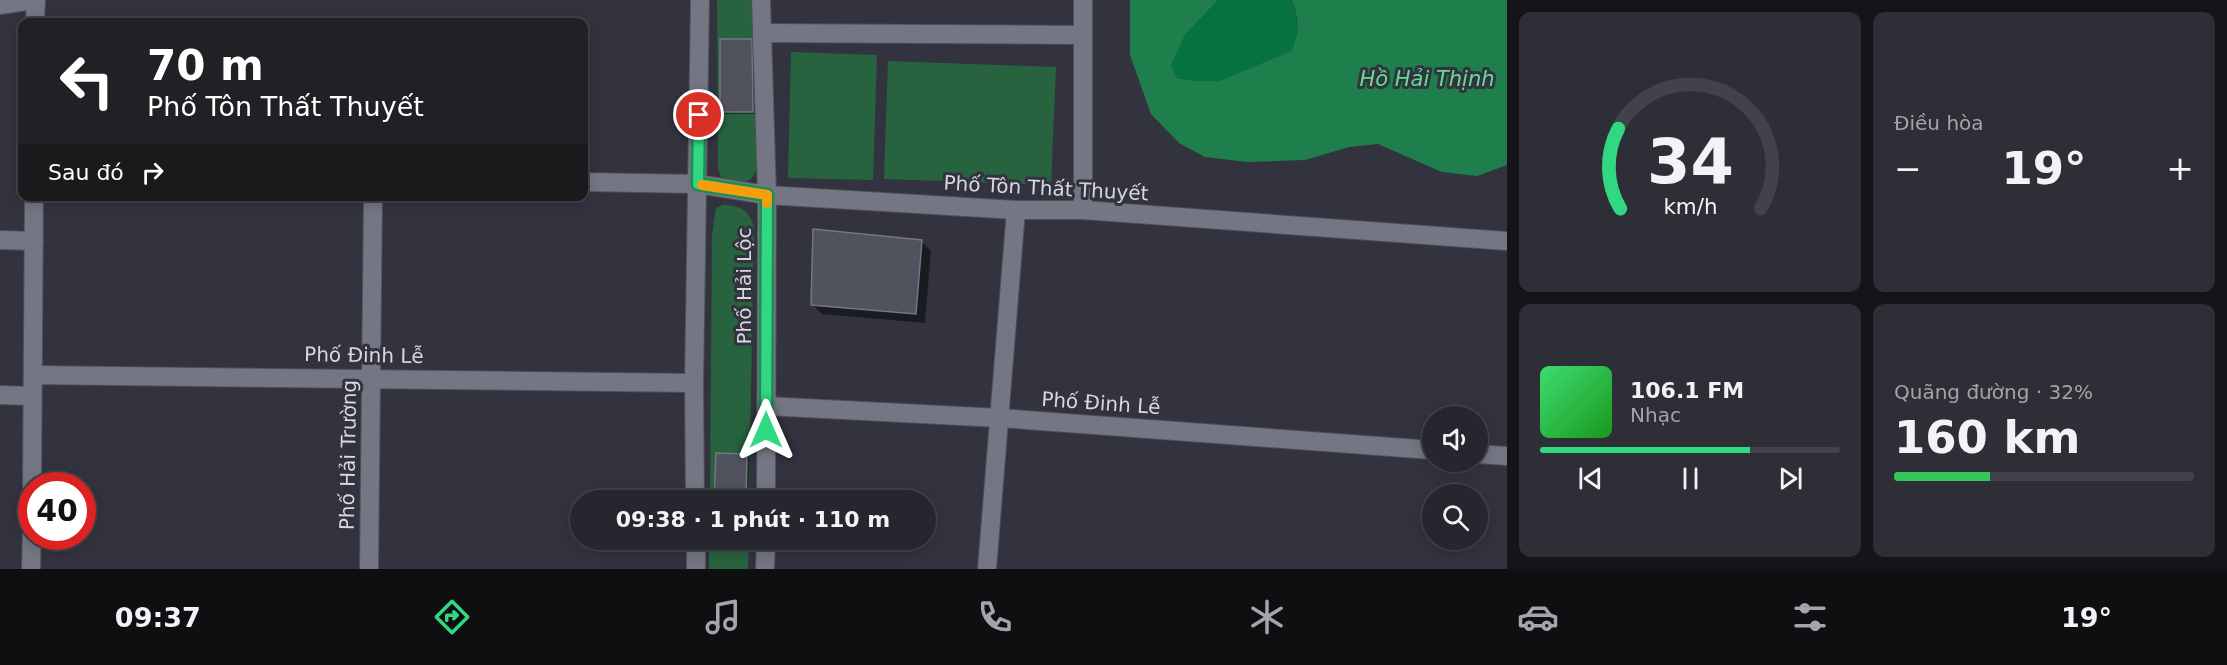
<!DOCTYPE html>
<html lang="vi">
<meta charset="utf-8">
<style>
body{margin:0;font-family:"DejaVu Sans",sans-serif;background:#2e2e36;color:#f1f3f6;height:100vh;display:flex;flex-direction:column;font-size:22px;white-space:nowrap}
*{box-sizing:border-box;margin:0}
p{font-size:20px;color:#a4a5aa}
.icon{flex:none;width:33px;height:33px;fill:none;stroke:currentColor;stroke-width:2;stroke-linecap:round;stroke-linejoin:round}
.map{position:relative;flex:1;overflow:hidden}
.side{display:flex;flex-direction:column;gap:12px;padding:12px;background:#151519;width:720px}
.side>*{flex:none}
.hud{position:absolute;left:18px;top:18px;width:570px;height:183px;border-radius:12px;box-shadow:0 3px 15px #0003,0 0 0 2px #42434a;background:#202124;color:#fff;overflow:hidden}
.fabs{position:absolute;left:1422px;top:406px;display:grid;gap:12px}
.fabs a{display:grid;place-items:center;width:66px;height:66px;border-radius:50%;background:#26262e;box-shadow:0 3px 15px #0003,0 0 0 2px #42434a;font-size:30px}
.speed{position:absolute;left:18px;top:472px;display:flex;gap:12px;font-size:30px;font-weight:700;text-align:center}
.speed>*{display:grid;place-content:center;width:78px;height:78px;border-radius:50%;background:#26262e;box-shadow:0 3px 15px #0003,0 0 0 2px #42434a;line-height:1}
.speed .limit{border:9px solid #d22;background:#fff;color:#111}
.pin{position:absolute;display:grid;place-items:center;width:51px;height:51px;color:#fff;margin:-26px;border:3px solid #fff;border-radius:50%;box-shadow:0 2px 6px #0007}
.me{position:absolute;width:66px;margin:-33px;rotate:0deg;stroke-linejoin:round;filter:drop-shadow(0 0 4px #0008)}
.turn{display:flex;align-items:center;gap:21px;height:126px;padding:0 30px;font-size:27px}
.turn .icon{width:78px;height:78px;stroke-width:2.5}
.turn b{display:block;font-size:42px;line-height:51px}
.then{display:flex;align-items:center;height:57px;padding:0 30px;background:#0003;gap:12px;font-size:22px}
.big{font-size:45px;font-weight:700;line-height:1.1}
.side .widget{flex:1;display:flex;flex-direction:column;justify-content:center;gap:9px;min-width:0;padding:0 21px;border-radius:12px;background:#2e2e36}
.side .dial{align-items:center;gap:0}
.dial svg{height:156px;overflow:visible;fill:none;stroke:#42434a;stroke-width:7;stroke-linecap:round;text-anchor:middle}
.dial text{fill:#f1f3f6;stroke:none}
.song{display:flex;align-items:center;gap:18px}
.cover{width:72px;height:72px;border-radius:9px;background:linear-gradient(135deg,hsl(140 70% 55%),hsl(120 70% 35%))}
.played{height:6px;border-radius:3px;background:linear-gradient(90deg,#31d882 70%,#42434a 70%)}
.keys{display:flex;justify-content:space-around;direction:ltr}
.heat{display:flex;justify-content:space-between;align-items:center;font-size:33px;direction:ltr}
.charge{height:9px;border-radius:4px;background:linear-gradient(90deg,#34c759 32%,#42434a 0)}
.side .tiles{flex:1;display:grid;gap:12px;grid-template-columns:repeat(2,1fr)}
.trip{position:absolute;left:570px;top:490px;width:366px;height:60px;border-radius:30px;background:#26262e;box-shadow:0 3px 15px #0003,0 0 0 2px #42434a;font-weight:700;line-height:60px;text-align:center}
.menu{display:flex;height:96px;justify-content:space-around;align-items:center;background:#0f0f12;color:#a4a5aa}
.menu .icon{width:42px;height:42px}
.menu .selected{color:#31d882}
.menu b{font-size:27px;color:#f1f3f6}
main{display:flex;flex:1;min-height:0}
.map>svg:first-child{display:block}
</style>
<main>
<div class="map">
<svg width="1507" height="569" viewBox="0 0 1507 569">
<rect width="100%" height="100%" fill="#32333e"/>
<!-- green -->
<path fill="#286340" d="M717 0H759L757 167C753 187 737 182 722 179L718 168Z
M791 52 877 55 873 180 788 178Z
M888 61 1056 67 1051 185 884 179Z
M723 205C739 205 749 210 754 226L749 501H710L712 235 716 208Z
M709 540H749L748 569H709Z"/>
<!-- forest -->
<path fill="#067240" d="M1218 0H1292C1298 20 1300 32 1291 51L1219 81H1196L1177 78 1170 65 1185 35Z"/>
<!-- water -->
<path fill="#1f7f4c" d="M1130 0H1218L1185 35 1171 65 1177 78 1196 81H1219L1291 51C1300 32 1299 19 1292 0H1507V165L1477 176 1442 172 1378 144 1349 147 1305 160 1247 162 1205 157 1179 143 1151 114 1130 55Z"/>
<!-- shadow -->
<path fill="#0007" d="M752 41 755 44V114H725L722 111Z
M921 241 931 251 925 323 822 314 813 305Z
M747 455 750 458 748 501H716Z"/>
<!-- building -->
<path fill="#50525e" stroke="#747683" stroke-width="1.5" d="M720 39H752L753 112H720Z
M813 229 922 240 916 314 811 305Z
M716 453 747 454 746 501H714Z"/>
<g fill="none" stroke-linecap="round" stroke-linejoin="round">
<defs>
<path id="minor" d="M1083 0V210
M762 33 1083 35
M584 182 698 184 767 195 1016 210H1083L1507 241
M0 240 34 241
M33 375 694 383
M0 395 32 396
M766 406 1000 418 1432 450
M1478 454 1507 456
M369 569 373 196
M987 569 1016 210"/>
<path id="tertiary" d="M761 0 767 195 766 501
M35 22 36 0
M32 486 34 196
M695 501 694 383 700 0
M696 540V569
M31 569 32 529
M765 569 766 540"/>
<path id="secondary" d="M0 5 33 0"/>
</defs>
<!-- minor casing -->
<use href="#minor" stroke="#4f5059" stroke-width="20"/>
<!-- tertiary casing -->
<use href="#tertiary" stroke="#4f5059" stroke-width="20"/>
<!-- secondary casing -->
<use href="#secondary" stroke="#4f5059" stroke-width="20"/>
<!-- minor -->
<use href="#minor" stroke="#747683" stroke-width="18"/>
<!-- tertiary -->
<use href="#tertiary" stroke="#747683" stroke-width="18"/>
<!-- secondary -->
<use href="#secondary" stroke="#747683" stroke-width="18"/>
</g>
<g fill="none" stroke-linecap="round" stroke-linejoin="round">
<defs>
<path id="route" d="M699 115 698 184 767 195 766 430"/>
</defs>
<!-- route casing -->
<use href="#route" stroke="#208c54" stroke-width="15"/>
<!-- route -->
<use href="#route" stroke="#31d882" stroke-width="10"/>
<!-- slow -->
<path stroke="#f59e0b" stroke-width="10" d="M702 185 767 195V203"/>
</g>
<g text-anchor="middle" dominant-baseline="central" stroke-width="6" stroke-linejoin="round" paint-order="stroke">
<!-- street labels -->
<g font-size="20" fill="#d7d8e0" stroke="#32333e">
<text transform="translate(1046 188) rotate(3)">Phố Tôn Thất Thuyết</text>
<text transform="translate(744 286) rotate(-90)">Phố Hải Lộc</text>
<text transform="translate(364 355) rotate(1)">Phố Đinh Lễ</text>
<text transform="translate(1101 403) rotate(4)">Phố Đinh Lễ</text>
<text transform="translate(348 455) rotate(-89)">Phố Hải Trường</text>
</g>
<!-- water labels -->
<g font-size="21" font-style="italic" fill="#65dc95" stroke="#32333e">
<text x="1427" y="79">Hồ Hải Thịnh</text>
</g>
</g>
</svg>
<div class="fabs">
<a><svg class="icon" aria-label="sound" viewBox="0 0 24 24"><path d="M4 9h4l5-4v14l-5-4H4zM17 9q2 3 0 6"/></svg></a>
<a><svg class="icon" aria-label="search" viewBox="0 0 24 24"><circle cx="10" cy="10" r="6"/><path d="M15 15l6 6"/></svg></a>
</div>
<div class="speed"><div class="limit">40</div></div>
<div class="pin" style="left:699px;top:115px;background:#d93025"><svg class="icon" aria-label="arrive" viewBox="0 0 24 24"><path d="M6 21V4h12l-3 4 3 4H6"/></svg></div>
<svg class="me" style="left:766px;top:430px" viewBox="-20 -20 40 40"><path d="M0-17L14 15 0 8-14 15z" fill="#31d882" stroke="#fff" stroke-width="4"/></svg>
<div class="trip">09:38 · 1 phút · 110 m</div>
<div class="hud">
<div class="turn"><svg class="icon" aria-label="left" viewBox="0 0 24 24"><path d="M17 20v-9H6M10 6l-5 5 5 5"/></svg><div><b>70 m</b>Phố Tôn Thất Thuyết</div></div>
<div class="then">Sau đó<svg class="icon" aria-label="right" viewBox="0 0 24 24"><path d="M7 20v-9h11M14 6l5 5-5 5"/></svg></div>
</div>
</div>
<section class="side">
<div class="tiles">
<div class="widget dial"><svg viewBox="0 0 100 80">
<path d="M14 69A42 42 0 1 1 86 69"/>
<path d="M14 69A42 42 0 0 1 13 28" stroke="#31d882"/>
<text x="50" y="56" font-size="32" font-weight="700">34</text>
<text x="50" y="72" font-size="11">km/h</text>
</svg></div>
<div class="widget"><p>Điều hòa</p>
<div class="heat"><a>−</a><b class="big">19°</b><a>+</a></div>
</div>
<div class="widget">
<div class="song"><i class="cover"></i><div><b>106.1 FM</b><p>Nhạc</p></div></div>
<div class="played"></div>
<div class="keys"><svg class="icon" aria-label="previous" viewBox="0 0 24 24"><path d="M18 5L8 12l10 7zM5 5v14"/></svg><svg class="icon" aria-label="pause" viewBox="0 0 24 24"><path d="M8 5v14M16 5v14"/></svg><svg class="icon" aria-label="next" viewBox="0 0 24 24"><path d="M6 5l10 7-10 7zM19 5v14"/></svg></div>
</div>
<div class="widget"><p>Quãng đường · 32%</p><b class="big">160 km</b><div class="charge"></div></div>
</div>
</section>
</main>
<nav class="menu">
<b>09:37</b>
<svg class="icon selected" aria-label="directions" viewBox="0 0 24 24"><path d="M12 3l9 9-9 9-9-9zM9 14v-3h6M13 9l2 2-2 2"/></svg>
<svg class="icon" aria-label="music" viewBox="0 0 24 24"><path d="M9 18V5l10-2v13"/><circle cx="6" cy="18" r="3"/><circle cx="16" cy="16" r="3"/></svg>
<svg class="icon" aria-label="phone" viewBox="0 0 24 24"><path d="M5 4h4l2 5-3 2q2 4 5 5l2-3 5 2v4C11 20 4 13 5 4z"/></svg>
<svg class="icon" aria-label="climate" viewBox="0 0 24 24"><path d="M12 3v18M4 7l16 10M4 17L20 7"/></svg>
<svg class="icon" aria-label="car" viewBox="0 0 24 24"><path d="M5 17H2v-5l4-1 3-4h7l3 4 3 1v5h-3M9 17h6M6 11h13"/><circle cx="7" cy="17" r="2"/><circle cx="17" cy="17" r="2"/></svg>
<svg class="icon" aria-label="filters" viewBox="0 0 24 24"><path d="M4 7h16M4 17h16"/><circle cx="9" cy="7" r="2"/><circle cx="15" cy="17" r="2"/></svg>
<b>19°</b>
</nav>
